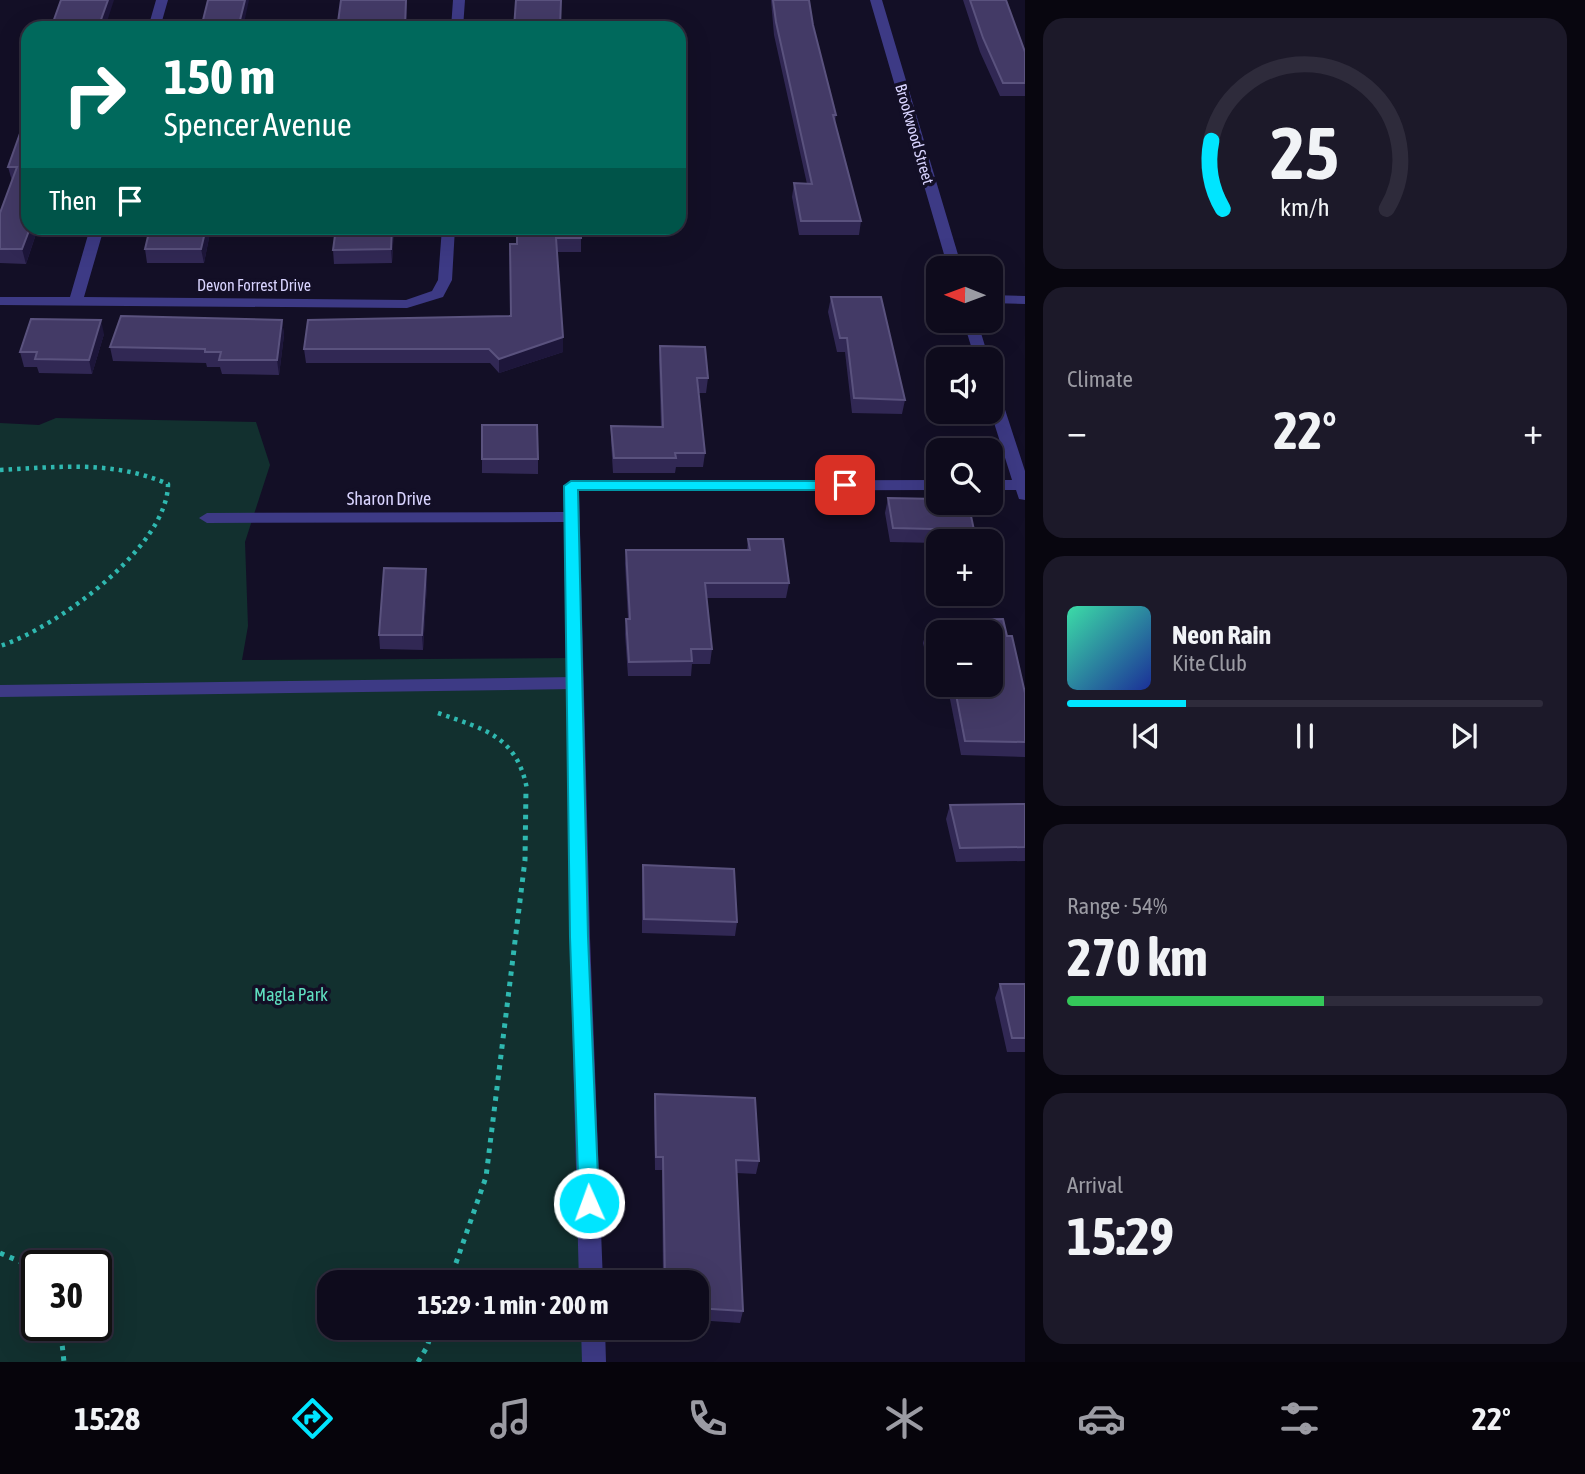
<!DOCTYPE html>
<meta charset="utf-8">
<style>
body{margin:0;font-family:"Asap Condensed",sans-serif;background:#1c1929;color:#f1f3f6;height:100vh;display:flex;flex-direction:column;font-size:26px;white-space:nowrap}
*{box-sizing:border-box;margin:0}
p{font-size:23px;color:#9b9ba3}
.icon{flex:none;width:38px;height:38px;fill:none;stroke:currentColor;stroke-width:2;stroke-linecap:round;stroke-linejoin:round}
.map{position:relative;flex:1;overflow:hidden}
.side{display:flex;flex-direction:column;gap:18px;padding:18px;background:#08060f;width:560px}
.side>*{flex:none}
.banner{position:absolute;left:21px;top:21px;width:665px;height:214px;border-radius:21px;box-shadow:0 7px 28px #0002,0 0 0 2px #2e2b3b;background:#00695c;color:#fff;overflow:hidden}
.needle{width:46px;rotate:271deg}
.tools{position:absolute;left:926px;top:256px;display:grid;gap:14px}
.tools a{display:grid;place-items:center;width:77px;height:77px;border-radius:14px;background:#0e0b1c;box-shadow:0 7px 28px #0002,0 0 0 2px #2e2b3b;font-size:35px}
.speed{position:absolute;left:21px;top:1250px;display:flex;gap:14px;font-size:35px;font-weight:700;text-align:center}
.speed>*{display:grid;place-content:center;width:91px;height:91px;border-radius:50%;background:#0e0b1c;box-shadow:0 7px 28px #0002,0 0 0 2px #2e2b3b;line-height:1}
.speed .limit{border:4px solid #111;border-radius:10px;background:#fff;color:#111}
.pin{position:absolute;display:grid;place-items:center;width:60px;height:60px;color:#fff;margin:-30px;border-radius:14px;box-shadow:0 4px 10px #0006}
.me{position:absolute;width:77px;margin:-38px;rotate:358deg;stroke-linejoin:round;filter:drop-shadow(0 0 5px #0008)}
.turn{display:flex;align-items:center;gap:24px;height:147px;padding:0 28px;font-size:32px}
.turn .icon{width:91px;height:91px;stroke-width:2.5}
.turn b{display:block;font-size:49px;line-height:60px}
.then{display:flex;align-items:center;height:66px;padding:0 28px;background:#0003;gap:14px;font-size:26px}
.big{font-size:52px;font-weight:700;line-height:1.1}
.side .card{flex:1;display:flex;flex-direction:column;justify-content:center;gap:10px;min-width:0;padding:0 24px;border-radius:21px;background:#1c1929}
.side .dial{align-items:center;gap:0}
.dial svg{height:182px;overflow:visible;fill:none;stroke:#2e2b3b;stroke-width:7;stroke-linecap:round;text-anchor:middle}
.dial text{fill:#f1f3f6;stroke:none}
.song{display:flex;align-items:center;gap:21px}
.cover{width:84px;height:84px;border-radius:10px;background:linear-gradient(135deg,hsl(160 70% 55%),hsl(230 70% 35%))}
.played{height:7px;border-radius:4px;background:linear-gradient(90deg,#00e5ff 25%,#2e2b3b 25%)}
.keys{display:flex;justify-content:space-around;direction:ltr}
.heat{display:flex;justify-content:space-between;align-items:center;font-size:38px;direction:ltr}
.charge{height:10px;border-radius:5px;background:linear-gradient(90deg,#34c759 54%,#2e2b3b 0)}
.trip{position:absolute;left:317px;top:1270px;width:392px;height:70px;border-radius:21px;background:#0e0b1c;box-shadow:0 7px 28px #0002,0 0 0 2px #2e2b3b;font-weight:700;line-height:70px;text-align:center}
.menu{display:flex;height:112px;justify-content:space-around;align-items:center;background:#06040b;color:#9b9ba3}
.menu .icon{width:49px;height:49px}
.menu .current{color:#00e5ff}
.menu b{font-size:32px;color:#f1f3f6}
main{display:flex;flex:1;min-height:0}
.map>svg:first-child{display:block}
</style>
<main>
<div class="map">
<svg width="1025" height="1362" viewBox="0 0 1025 1362">
<rect width="100%" height="100%" fill="#130f26"/>
<!-- green -->
<path fill="#12302f" fill-rule="evenodd" d="M56 418 256 422 270 465 245 542 248 626 242 660 574 658 591 1283H329V1328H593L594 1362H0V423L39 425ZM37 1265H96V1325H37Z"/>
<g fill="none" stroke-linecap="round" stroke-linejoin="round">
<!-- path-far1 -->
<path stroke="#2fb8b0" stroke-width="4.5" stroke-dasharray="3.5 5" stroke-linecap="butt" d="M0 470C58 467 113 460 168 484 168 547 56 628 0 646
M438 713C484 729 517 736 527 789"/>
<!-- path -->
<path stroke="#2fb8b0" stroke-width="5" stroke-dasharray="4.5 6" stroke-linecap="butt" d="M0 1253 21 1262 37 1281
M449 1283 486 1177 525 860 526 788
M60 1325 64 1362
M418 1362 427 1347 433 1328"/>
<!-- service -->
<path fill="#3d3a85" fill-rule="evenodd" d="M990 295 1025 296V304L990 303Z
M574 677 580 678 583 683 580 688 574 689 0 697V685Z"/>
<!-- minor -->
<path fill="#3d3a85" fill-rule="evenodd" d="M156 0H168L160 28H148Z
M453 0H465L463 28H451Z
M870 0H882L962 268H948Z
M90 228H104L84 297 406 300 432 291 438 280 442 228H455L452 280 443 297 407 308 0 305V297H70Z
M963 320H977L989 359H975Z
M990 381 997 385 1025 471V500L1019 499 1016 490H990V480H1012L990 410Z
M938 480V490L579 491 590 938 603 1283H579L570 938 564 522 207 523 199 518 207 513 564 512 563 486 571 481Z
M581 1328H605L606 1362H582Z"/>
</g>
<!-- wall -->
<path fill="#312854" d="M407 0 406 26 408 28H338V22Z
M771 0H809L813 25 836 115 835 122 861 221 859 235H799L792 197 794 183 807 184 774 35Z
M963 0H1006L1025 52V96H1000L980 52Z
M28 86V106L25 94Z
M28 111V228H38L26 264 0 263V213L12 181 8 167Z
M150 228H211L204 263H147L145 249Z
M336 228H394L392 263 334 264 333 250Z
M581 228V252H557L563 337V352L499 373 490 363H306L304 349 511 316 517 244Z
M831 297 905 400 902 414 852 413 845 352H837L828 312Z
M282 320 284 335 279 375 222 374 220 367H207L206 363 113 361 110 347Z
M104 334 92 374 39 373 37 367H24L20 352Z
M660 346 708 378 706 393H698L705 453 703 467H676L675 473H613L611 441V426L661 427 659 360Z
M482 425 538 459V474L482 473Z
M888 498 974 530 971 541H938V543L890 542 885 513Z
M748 539 789 583 786 598H706L712 649 710 664H692L691 676H628L625 634 626 619H628L625 564 626 550H747Z
M427 583 423 650 380 649 379 635Z
M946 620 1025 693V757L961 755 947 684H990L938 632V679H932L923 643 927 629 944 628Z
M1025 804V861L956 862 946 819 950 805Z
M643 865 737 922 735 936 642 933V880Z
M1000 984H1025V1052H1007L995 998Z
M655 1094 759 1161 756 1174 737 1173 743 1311 740 1323 696 1320V1283H663L662 1170H655L654 1108Z"/>
<!-- shaded-wall -->
<path fill="#1d163a" d="M108 0H114L105 28H98Z
M245 0H249L243 28H238Z
M406 0H407L406 28H405Z
M30 228H38L26 264 22 249Z
M206 228H211L204 263 201 249Z
M392 228H394L392 263 391 249Z
M101 320 104 334 92 374 89 360Z
M282 320 284 335 279 375 277 360Z
M563 337V352L499 373V359Z
M426 569 427 583 423 650 422 635Z"/>
<!-- building -->
<path fill="#433a66" stroke="#5a527e" stroke-width="2" d="M61 0H108L98 28H39L41 25H52Z
M208 0H245L238 28H201Z
M341 0H406L405 26H408L407 28H356V22H338Z
M516 0H561L560 28H514Z
M773 0H809L813 25 836 115H833L861 221H801L794 183 812 184 776 22Z
M970 0H1006L1025 52V83H1003L983 38Z
M28 111V228H30L22 249H0V213L17 167H8Z
M150 228H206L201 249H145Z
M336 228H392L391 249 333 250Z
M517 228H581V238H556L563 337 499 359 489 349H304L308 320 511 316 510 244H517Z
M831 297H881L905 400 854 398 847 338H840Z
M121 316 282 320 277 360H219L221 352H205V349L110 347Z
M31 319 101 320 89 360 35 359 37 352H20Z
M660 346 705 347 708 378H697L705 453H675L676 458H614L611 426 663 427Z
M482 425H537L538 459H482Z
M888 498 938 499V502H968L974 530 893 528Z
M748 539H783L789 583H705L712 649H691L692 661 629 662 626 619H630L626 550H750Z
M384 568 426 569 422 635H379Z
M1003 619 1007 636H1012L1025 693V742L965 741 954 684H990V632H938V664H936L927 629 949 628 946 620Z
M1025 804V847L960 848 950 805Z
M643 865 734 869 737 922 644 919Z
M1000 984H1025V1038H1012Z
M655 1094 755 1098 759 1161 736 1160 743 1311 696 1308V1283H665L663 1157H656Z"/>
<!-- route -->
<path fill="#00e5ff" stroke="#0095a6" stroke-width="2" d="M571 481H845L853 485 845 490H578L588 937 599 1203 596 1210 589 1213 581 1210 579 1203 570 937 564 486Z"/>
<g text-anchor="middle" dominant-baseline="central" stroke-width="7" stroke-linejoin="round" paint-order="stroke">
<!-- far-street labels -->
<g font-size="16" fill="#d9d4ff" stroke="#130f26">
<text transform="translate(915 134) rotate(74)">Brookwood Street</text>
<text x="254" y="285">Devon Forrest Drive</text>
</g>
<!-- street labels -->
<g font-size="18" fill="#d9d4ff" stroke="#130f26">
<text x="389" y="498">Sharon Drive</text>
</g>
<!-- park labels -->
<g font-size="18" fill="#5fe0c0" stroke="#130f26">
<text x="291" y="994">Magla Park</text>
</g>
</g>
</svg>
<div class="tools">
<a><svg class="needle" viewBox="-14 -14 28 28"><path d="M0-13l5 13h-10z" fill="#e53935"/><path d="M0 13l5-13h-10z" fill="#9b9ba3"/></svg></a>
<a><svg class="icon" aria-label="sound" viewBox="0 0 24 24"><path d="M4 9h4l5-4v14l-5-4H4zM17 9q2 3 0 6"/></svg></a>
<a><svg class="icon" aria-label="search" viewBox="0 0 24 24"><circle cx="10" cy="10" r="6"/><path d="M15 15l6 6"/></svg></a>
<a>+</a>
<a>−</a>
</div>
<div class="speed"><div class="limit">30</div></div>
<div class="pin" style="left:845px;top:485px;background:#d93025"><svg class="icon" aria-label="arrive" viewBox="0 0 24 24"><path d="M6 21V4h12l-3 4 3 4H6"/></svg></div>
<svg class="me" style="left:589px;top:1203px" viewBox="-20 -20 40 40"><circle r="17" fill="#00e5ff" stroke="#fff" stroke-width="3"/><path d="M0-11L8 9 0 5-8 9z" fill="#fff"/></svg>
<div class="trip">15:29 · 1 min · 200 m</div>
<div class="banner">
<div class="turn"><svg class="icon" aria-label="right" viewBox="0 0 24 24"><path d="M7 20v-9h11M14 6l5 5-5 5"/></svg><div><b>150 m</b>Spencer Avenue</div></div>
<div class="then">Then<svg class="icon" aria-label="arrive" viewBox="0 0 24 24"><path d="M6 21V4h12l-3 4 3 4H6"/></svg></div>
</div>
</div>
<section class="side">
<div class="card dial"><svg viewBox="0 0 100 80">
<path d="M14 69A42 42 0 1 1 86 69"/>
<path d="M14 69A42 42 0 0 1 9 39" stroke="#00e5ff"/>
<text x="50" y="56" font-size="32" font-weight="700">25</text>
<text x="50" y="72" font-size="11">km/h</text>
</svg></div>
<div class="card"><p>Climate</p>
<div class="heat"><a>−</a><b class="big">22°</b><a>+</a></div>
</div>
<div class="card">
<div class="song"><i class="cover"></i><div><b>Neon Rain</b><p>Kite Club</p></div></div>
<div class="played"></div>
<div class="keys"><svg class="icon" aria-label="previous" viewBox="0 0 24 24"><path d="M18 5L8 12l10 7zM5 5v14"/></svg><svg class="icon" aria-label="pause" viewBox="0 0 24 24"><path d="M8 5v14M16 5v14"/></svg><svg class="icon" aria-label="next" viewBox="0 0 24 24"><path d="M6 5l10 7-10 7zM19 5v14"/></svg></div>
</div>
<div class="card"><p>Range · 54%</p><b class="big">270 km</b><div class="charge"></div></div>
<div class="card"><p>Arrival</p><b class="big">15:29</b></div>
</section>
</main>
<nav class="menu">
<b>15:28</b>
<svg class="icon current" aria-label="directions" viewBox="0 0 24 24"><path d="M12 3l9 9-9 9-9-9zM9 14v-3h6M13 9l2 2-2 2"/></svg>
<svg class="icon" aria-label="music" viewBox="0 0 24 24"><path d="M9 18V5l10-2v13"/><circle cx="6" cy="18" r="3"/><circle cx="16" cy="16" r="3"/></svg>
<svg class="icon" aria-label="phone" viewBox="0 0 24 24"><path d="M5 4h4l2 5-3 2q2 4 5 5l2-3 5 2v4C11 20 4 13 5 4z"/></svg>
<svg class="icon" aria-label="climate" viewBox="0 0 24 24"><path d="M12 3v18M4 7l16 10M4 17L20 7"/></svg>
<svg class="icon" aria-label="car" viewBox="0 0 24 24"><path d="M5 17H2v-5l4-1 3-4h7l3 4 3 1v5h-3M9 17h6M6 11h13"/><circle cx="7" cy="17" r="2"/><circle cx="17" cy="17" r="2"/></svg>
<svg class="icon" aria-label="filters" viewBox="0 0 24 24"><path d="M4 7h16M4 17h16"/><circle cx="9" cy="7" r="2"/><circle cx="15" cy="17" r="2"/></svg>
<b>22°</b>
</nav>
